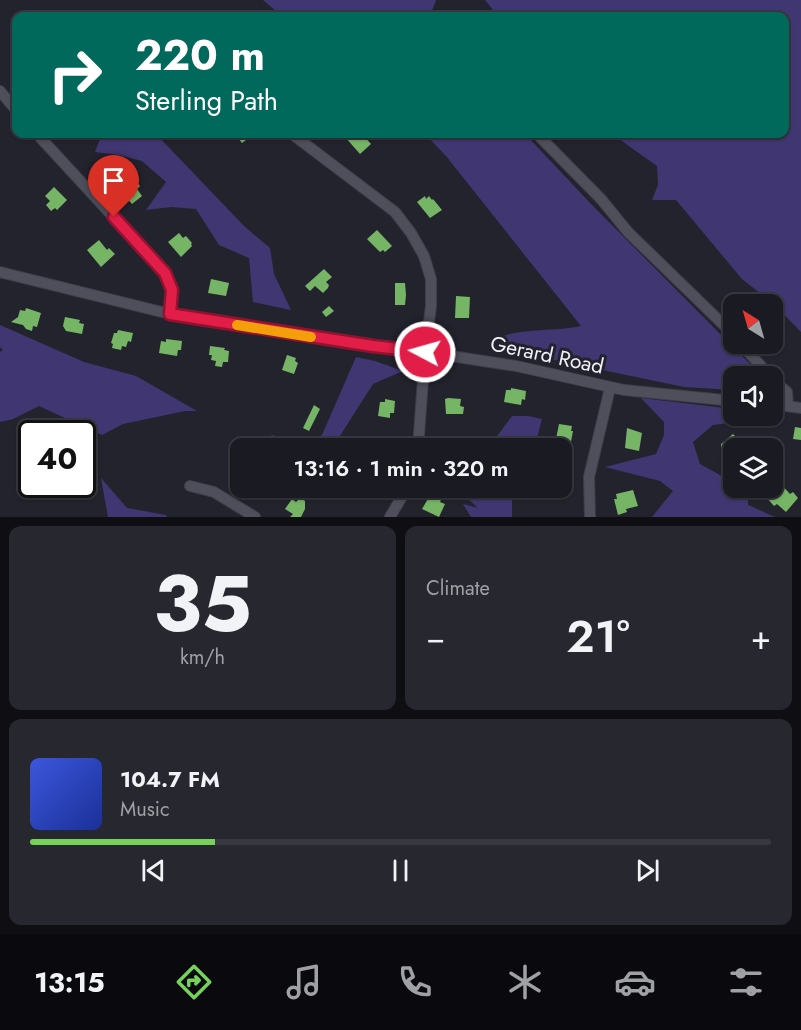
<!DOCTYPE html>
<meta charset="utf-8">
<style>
body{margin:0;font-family:Jost,sans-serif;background:#27272f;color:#f1f3f6;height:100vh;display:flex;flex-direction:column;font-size:22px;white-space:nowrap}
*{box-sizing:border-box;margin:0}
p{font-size:20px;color:#9fa1a5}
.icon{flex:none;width:33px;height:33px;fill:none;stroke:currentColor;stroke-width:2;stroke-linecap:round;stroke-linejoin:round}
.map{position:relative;height:517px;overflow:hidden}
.panel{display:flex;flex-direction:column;gap:9px;padding:9px;background:#0e0e13;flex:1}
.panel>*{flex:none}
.top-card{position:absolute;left:12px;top:12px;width:777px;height:126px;border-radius:12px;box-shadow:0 2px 4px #0004,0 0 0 2px #383840;background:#00695c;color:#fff;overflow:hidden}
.needle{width:39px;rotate:323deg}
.buttons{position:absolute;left:723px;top:294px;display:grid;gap:12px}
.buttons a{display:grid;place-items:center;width:60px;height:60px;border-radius:12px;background:#1a1a22;box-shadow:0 2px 4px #0004,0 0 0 2px #383840;font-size:30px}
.speed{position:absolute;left:18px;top:420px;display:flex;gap:12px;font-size:30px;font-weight:700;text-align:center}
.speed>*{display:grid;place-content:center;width:78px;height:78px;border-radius:50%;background:#1a1a22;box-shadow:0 2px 4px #0004,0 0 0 2px #383840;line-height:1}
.speed .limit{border:3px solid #111;border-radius:9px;background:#fff;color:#111}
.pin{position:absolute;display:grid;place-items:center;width:51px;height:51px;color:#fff;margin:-62px -26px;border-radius:50% 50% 50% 0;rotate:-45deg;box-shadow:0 0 6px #0007}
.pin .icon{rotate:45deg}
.me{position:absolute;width:66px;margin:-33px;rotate:276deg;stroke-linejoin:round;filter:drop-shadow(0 0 4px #0008)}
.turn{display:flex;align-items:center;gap:21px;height:126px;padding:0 24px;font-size:27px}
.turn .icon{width:78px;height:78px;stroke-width:2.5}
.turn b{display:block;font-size:42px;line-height:51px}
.big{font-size:45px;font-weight:600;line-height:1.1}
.panel .card{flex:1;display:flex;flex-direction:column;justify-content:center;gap:9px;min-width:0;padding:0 21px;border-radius:12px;background:#27272f}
.panel .dial{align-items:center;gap:0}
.dial b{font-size:78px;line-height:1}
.song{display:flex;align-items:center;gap:18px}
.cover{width:72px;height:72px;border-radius:9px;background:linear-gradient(135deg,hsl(230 70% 55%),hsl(230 70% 35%))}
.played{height:6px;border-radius:3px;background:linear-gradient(90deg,#75d25b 25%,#383840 25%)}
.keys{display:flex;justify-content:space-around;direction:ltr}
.heat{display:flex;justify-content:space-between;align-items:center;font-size:33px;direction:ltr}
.panel .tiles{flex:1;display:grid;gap:9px;grid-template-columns:1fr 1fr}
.card:last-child{grid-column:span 2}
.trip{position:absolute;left:230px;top:438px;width:342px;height:60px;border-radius:12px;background:#1a1a22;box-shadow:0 2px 4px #0004,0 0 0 2px #383840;font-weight:600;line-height:60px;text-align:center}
.tabs{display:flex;height:96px;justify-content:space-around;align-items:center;background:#0a0a0e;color:#9fa1a5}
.tabs .icon{width:42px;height:42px}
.tabs .current{color:#75d25b}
.tabs b{font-size:27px;color:#f1f3f6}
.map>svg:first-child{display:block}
</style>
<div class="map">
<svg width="801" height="517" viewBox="0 0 801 517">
<rect width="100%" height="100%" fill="#23232e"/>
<!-- green -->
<path fill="#403772" d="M263 0H436L430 16H282Z
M485 0H801V332L775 305 742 279 676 200H652L658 185 657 166 612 134H784V16H503L493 10Z
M102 134H156L244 226 270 248 274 274 291 310 253 302 249 258 219 245 196 209 171 207 146 210 166 182 142 161 119 155 95 152Z
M425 134H525L592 205 762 376H734L733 390 684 387 493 347 494 341C513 327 557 332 581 326L446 156Z
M0 325 84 362 136 376 197 411H185L123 424 102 435 39 406 13 419 0 422V352L3 350 0 347Z
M356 357 375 361 403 371 373 384 338 439 344 448H265L261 445 272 435 304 445 322 435Z
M641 398 733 409 734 416H746V421L713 425 693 442 700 464 727 479H733L734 488H749L748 505 775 517H652L673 491 660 481 605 467 656 454 664 435V422Z
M512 416H528L542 419 537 438 531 448H492L498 435Z
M101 478 127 508 166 515 167 517H108Z
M456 488H514L512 494V517H471L463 504 478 508Z"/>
<!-- building -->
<path fill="#76b565" d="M235 134H254L242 143Z
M350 134H362L371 144 360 154 345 137Z
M135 180 140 186 137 189 142 196 132 204 120 190Z
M54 187 67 200 57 210 55 208 51 211 46 205 50 201 45 196Z
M425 196 426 199 429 196 432 200 433 199 442 210 430 218 417 202Z
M377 230 392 246 385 252 383 250 380 252 367 239Z
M179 233 183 238 186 236 192 243 191 244 192 246 181 257 168 242Z
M99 240 107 250 109 248 115 254 101 267 87 250Z
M324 269 332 277 326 282 329 285 328 288 323 293 315 286 310 291 305 286Z
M211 279 229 283 226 296 208 293Z
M395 283H405L406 295 405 305H395Z
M456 296 470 297 469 318H455Z
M329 306 334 311 326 317 322 312Z
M26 308 41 313 37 327 33 326 32 331 26 329 23 325 11 322 18 317 20 310 25 311Z
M65 317 80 320 79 323 84 324 82 334 66 331 63 326Z
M118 330 133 333 131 342 128 341 126 347 122 346 121 350 112 348 113 344 111 343 114 333H117Z
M166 339 182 341 181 350H178L177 356 159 353 161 341 166 342Z
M210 346 225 348 224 350 229 351 228 362H223L222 367 215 366 216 361 211 360 212 355H209Z
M287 355 296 358 295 361 298 363 294 374 282 370Z
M511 388 526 391 525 400 522 399 521 405 504 402 506 390H511Z
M448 398 461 399 460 406 464 407 463 414H446L445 399Z
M385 399 395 401 394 413H390V418L378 416 380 402H385Z
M314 405 320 409 309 431 303 428Z
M559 424 572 426 571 431H573L570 447 555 444Z
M795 427 801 428V440L793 439Z
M627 428 642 433 639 451 625 448Z
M733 434 746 448H734V459L721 447V444Z
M781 484 790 494 793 492 798 498 786 512 777 504 774 506 766 497Z
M633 490 638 506 626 509 627 512 618 515 614 499H617L616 494Z
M432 492 442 497 440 502 445 504 439 517 422 509Z
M300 498 305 501V509L301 517H290L293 514 285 509 292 499 296 502Z"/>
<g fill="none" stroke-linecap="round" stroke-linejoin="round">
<defs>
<path id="minor" d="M0 91 16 110
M37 134 165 273 172 289 170 314
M292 134 395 212 411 233 424 256 431 279V306L425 352 418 448
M537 134 601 199 628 232 734 335
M0 272 170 314 373 346 425 352 516 366 624 390 734 401
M741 344 770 376
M772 379 787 392 788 406
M772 404 801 408
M190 486 214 492 255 517
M390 517 407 488
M590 517 589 477 610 388"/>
</defs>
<!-- minor casing -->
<use href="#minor" stroke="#3f3e48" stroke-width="12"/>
<!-- minor -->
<use href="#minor" stroke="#4f4f5c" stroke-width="10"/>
</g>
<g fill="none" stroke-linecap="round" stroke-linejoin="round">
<defs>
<path id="route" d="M114 217 165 273 172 290 170 314 373 346 425 352"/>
</defs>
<!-- route casing -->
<use href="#route" stroke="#92132f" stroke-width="15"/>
<!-- route -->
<use href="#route" stroke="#e11d48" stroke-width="10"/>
<!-- slow -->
<path stroke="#f59e0b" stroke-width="10" d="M237 325 311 337"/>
</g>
<g text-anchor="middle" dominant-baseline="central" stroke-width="6" stroke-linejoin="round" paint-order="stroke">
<!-- street labels -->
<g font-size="21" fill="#f2f1f9" stroke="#23232e">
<text transform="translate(547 355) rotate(12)">Gerard Road</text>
</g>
</g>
</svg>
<div class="buttons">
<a><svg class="needle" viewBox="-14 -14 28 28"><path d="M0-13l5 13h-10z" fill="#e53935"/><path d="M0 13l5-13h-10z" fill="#9fa1a5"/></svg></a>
<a><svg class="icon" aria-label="sound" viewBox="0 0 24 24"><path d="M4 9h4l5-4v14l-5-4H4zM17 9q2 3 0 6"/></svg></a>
<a><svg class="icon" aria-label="layers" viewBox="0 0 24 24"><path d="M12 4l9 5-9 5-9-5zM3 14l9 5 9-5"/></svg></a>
</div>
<div class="speed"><div class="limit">40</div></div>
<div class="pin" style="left:114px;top:217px;background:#d93025"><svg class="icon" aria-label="arrive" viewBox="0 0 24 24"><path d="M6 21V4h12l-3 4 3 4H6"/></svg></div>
<svg class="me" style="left:425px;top:352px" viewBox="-20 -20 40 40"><circle r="17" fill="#e11d48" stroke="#fff" stroke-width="3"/><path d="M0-11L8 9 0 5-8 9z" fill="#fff"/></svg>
<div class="trip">13:16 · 1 min · 320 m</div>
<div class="top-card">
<div class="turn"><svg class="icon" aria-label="right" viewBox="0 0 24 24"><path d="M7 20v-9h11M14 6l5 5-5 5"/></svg><div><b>220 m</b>Sterling Path</div></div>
</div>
</div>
<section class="panel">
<div class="tiles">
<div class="card dial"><b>35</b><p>km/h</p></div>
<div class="card"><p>Climate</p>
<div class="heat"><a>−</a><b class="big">21°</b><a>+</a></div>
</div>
<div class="card">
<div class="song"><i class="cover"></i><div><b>104.7 FM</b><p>Music</p></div></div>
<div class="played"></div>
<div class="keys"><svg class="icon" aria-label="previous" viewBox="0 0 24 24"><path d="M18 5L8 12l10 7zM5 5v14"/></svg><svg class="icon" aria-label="pause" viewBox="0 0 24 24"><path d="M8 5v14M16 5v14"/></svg><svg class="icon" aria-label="next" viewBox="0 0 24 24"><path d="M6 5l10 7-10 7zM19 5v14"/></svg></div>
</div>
</div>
</section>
<nav class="tabs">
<b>13:15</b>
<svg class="icon current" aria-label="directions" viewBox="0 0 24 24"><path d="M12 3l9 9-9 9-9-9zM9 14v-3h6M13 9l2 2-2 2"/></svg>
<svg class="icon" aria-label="music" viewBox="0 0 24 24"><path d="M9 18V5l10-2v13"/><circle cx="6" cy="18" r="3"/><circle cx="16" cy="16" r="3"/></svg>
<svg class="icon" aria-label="phone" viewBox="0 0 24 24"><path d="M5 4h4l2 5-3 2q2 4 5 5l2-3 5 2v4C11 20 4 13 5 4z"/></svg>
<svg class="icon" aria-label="climate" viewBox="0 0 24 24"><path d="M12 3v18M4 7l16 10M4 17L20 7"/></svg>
<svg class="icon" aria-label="car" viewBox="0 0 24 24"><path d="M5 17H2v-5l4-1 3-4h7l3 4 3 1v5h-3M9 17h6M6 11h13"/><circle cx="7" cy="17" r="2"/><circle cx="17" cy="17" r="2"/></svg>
<svg class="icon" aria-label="filters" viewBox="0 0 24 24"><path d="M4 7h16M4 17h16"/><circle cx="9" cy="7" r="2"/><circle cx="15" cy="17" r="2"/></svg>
</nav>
